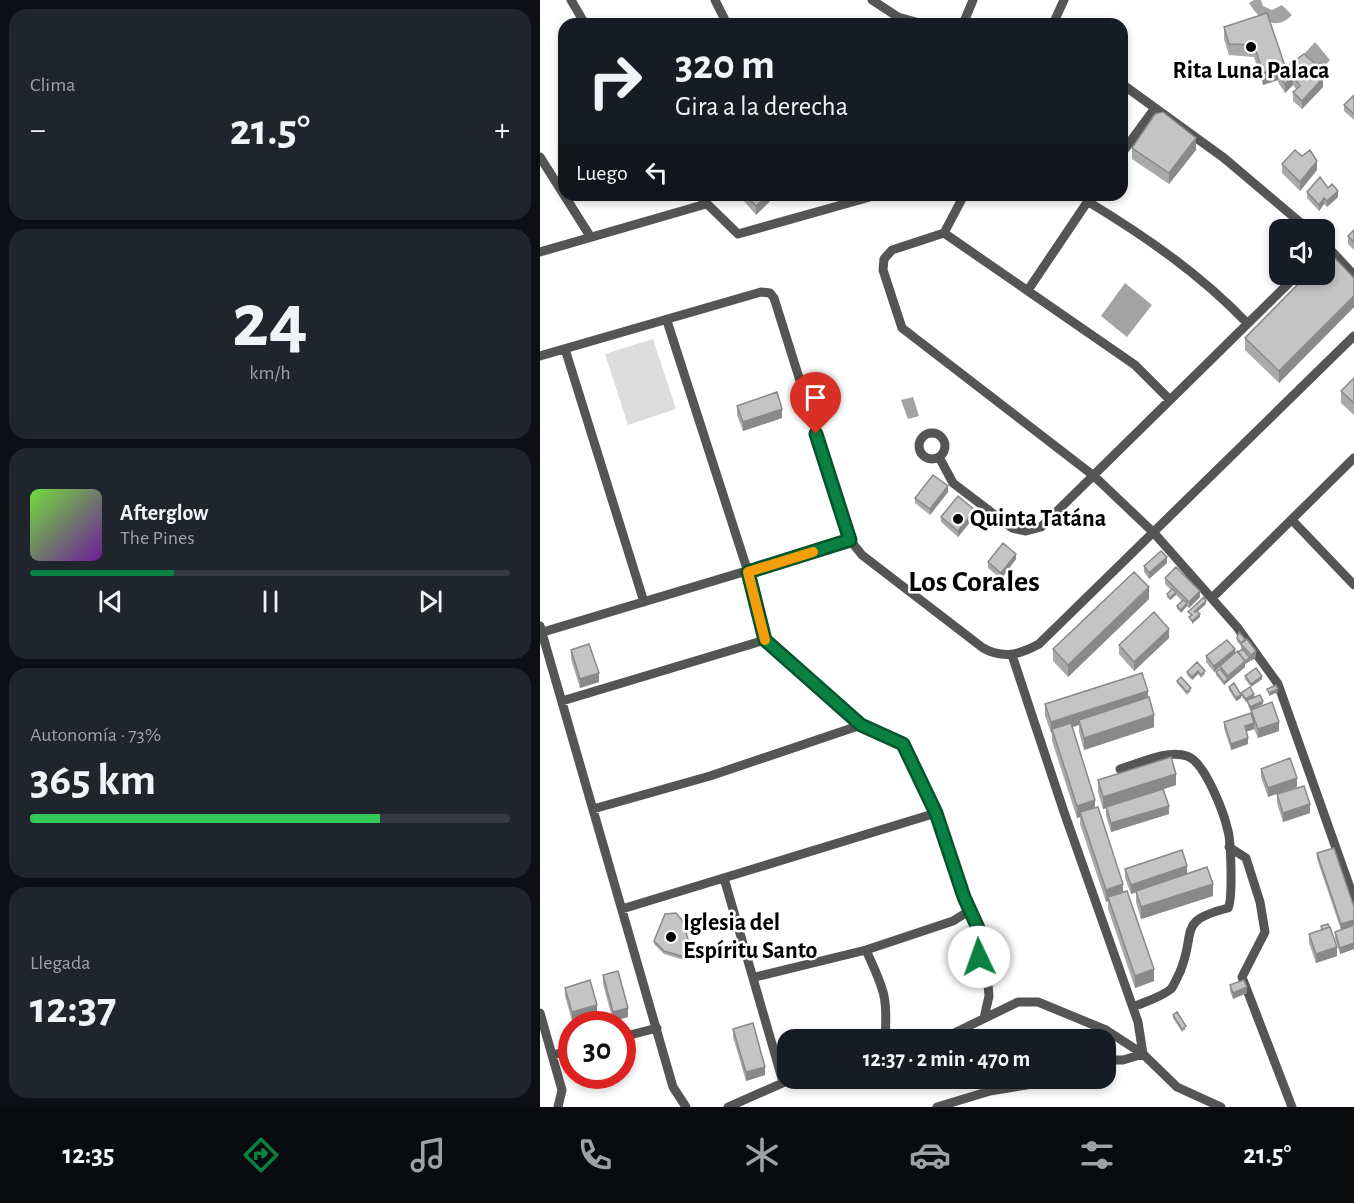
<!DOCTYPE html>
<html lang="es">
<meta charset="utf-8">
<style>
body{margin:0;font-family:"Alegreya Sans",sans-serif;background:#20242c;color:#f1f3f6;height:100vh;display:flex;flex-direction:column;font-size:22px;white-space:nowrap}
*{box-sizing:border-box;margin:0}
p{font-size:20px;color:#9ea1a6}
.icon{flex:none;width:33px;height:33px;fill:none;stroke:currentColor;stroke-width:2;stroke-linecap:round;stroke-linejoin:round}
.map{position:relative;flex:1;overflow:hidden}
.drawer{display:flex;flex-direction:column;gap:9px;padding:9px;background:#0d0f14;width:540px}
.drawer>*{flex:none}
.hud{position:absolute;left:18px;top:18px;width:570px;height:183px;border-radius:18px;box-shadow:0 3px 9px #0003;background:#171b24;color:#f1f3f6;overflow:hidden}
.buttons{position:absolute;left:729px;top:219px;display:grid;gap:12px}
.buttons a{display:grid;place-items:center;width:66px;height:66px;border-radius:12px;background:#171b24;box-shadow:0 3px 9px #0003;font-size:30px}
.speed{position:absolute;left:18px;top:1011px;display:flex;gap:12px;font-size:30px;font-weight:700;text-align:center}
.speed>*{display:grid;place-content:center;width:78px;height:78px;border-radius:50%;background:#171b24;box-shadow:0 3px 9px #0003;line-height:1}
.speed .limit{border:9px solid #d22;background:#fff;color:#111}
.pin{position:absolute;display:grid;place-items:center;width:51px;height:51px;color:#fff;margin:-62px -26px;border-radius:50% 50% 50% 0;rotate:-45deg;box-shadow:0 0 6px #0007}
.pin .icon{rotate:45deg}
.me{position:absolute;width:66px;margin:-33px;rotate:357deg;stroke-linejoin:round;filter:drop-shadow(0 0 4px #0008)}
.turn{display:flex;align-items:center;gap:21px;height:126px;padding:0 18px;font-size:27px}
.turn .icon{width:78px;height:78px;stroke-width:2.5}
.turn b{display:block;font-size:42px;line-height:51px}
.then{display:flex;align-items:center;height:57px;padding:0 18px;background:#0003;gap:12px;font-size:22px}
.big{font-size:45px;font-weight:700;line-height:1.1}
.drawer .widget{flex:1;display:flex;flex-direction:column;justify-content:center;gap:9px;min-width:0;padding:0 21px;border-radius:18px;background:#20242c}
.drawer .dial{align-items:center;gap:0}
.dial b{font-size:78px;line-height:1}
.song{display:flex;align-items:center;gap:18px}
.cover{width:72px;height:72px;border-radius:9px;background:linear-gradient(135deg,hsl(100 70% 55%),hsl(280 70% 35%))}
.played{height:6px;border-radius:3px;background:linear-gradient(90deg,#0b8043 30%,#363941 30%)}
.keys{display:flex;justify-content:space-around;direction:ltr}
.heat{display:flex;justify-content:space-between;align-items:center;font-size:33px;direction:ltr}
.charge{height:9px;border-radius:4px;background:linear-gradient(90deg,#34c759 73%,#363941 0)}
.trip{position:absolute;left:237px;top:1029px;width:339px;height:60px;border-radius:18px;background:#171b24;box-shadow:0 3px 9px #0003;font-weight:700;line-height:60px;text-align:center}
.tab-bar{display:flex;height:96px;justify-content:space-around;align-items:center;background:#090b0e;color:#9ea1a6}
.tab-bar .icon{width:42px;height:42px}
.tab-bar .selected{color:#0b8043}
.tab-bar b{font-size:27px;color:#f1f3f6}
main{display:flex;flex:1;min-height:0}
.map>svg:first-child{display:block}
</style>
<main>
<section class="drawer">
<div class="widget"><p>Clima</p>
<div class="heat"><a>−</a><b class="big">21.5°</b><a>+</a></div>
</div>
<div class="widget dial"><b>24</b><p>km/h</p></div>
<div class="widget">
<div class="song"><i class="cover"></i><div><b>Afterglow</b><p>The Pines</p></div></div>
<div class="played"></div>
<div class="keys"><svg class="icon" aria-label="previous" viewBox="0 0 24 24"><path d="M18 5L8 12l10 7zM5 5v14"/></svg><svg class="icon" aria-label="pause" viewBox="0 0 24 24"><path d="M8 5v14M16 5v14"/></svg><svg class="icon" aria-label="next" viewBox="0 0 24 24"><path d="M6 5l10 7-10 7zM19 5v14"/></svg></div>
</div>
<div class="widget"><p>Autonomía · 73%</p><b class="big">365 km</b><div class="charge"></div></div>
<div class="widget"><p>Llegada</p><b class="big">12:37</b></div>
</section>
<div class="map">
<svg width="814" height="1107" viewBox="0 0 814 1107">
<rect width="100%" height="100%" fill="#fff"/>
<!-- green -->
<path fill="#dcdcdc" d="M113 339 136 409 88 425 65 354Z"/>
<!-- water -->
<path fill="#a3a3a3" d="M714 0H721L723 6 732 10 742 5 752 15C736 32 719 20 709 3Z
M775 42 790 60 781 70 764 54Z
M585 283 612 305 587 337 561 316Z
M373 397 379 416 368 419 361 400Z"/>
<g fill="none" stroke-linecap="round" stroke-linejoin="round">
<!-- street -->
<path stroke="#555" stroke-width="9" d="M31 0 45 24
M175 0 187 24
M332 0 358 17 383 24
M423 24 433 0
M513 24 524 0
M582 84 684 158 769 230
M582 153 615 108
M0 157 50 236
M158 195 198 234 337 195
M424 195 404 233 352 250 344 259 343 270 362 328 554 476 614 533 697 627 738 684 814 899
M547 201C605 236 660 274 707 323
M404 233 595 365 630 400
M784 243 814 275
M0 252 166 204
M488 290 552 195
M127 321 208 572 225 640 321 725 363 744 396 813 429 911 413 921 326 950 215 977
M25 349 104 602
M0 356 221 292 230 293 234 298 310 540 322 555 443 648C463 659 479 655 499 644L814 336
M379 446a13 13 0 1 1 26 0a13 13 0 1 1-26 0Z
M399 457 413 483 472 528 486 531 501 527 758 274
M752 520 814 585
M672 598 814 458
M0 626 133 1087 146 1107
M0 633 310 540
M472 655 524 812 598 1022 603 1054 583 1060H566
M22 701 225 640
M580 769C599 764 627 749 647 756 665 762 684 813 688 831 691 842 693 900 688 908 636 921 657 931 640 972 637 977 635 984 631 989 622 997 604 1002 593 1007
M53 809 170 776 321 725
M689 847 706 858 720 902 725 932 702 977 752 1107
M184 878 243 1082
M82 909 396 813
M429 911 438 928 441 941 439 957 448 984 449 996 444 1018
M326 950C344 990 348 995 345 1040
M0 1013 22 1090 18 1107
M82 1037 117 1028
M400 1040 478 1002H498L566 1030 603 1054 637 1087 681 1107
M13 1055 32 1050
M188 1107 254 1078
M397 1107 450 1091 505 1082 506 1078"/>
</g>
<!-- wall -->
<path fill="#a9a9a9" d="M727 13 745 68 783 87 762 109 753 101V92L756 89 753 85 745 93 738 82V80L723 85 714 57 689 55 684 39V27Z
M814 95V120L804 111V105Z
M592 148 656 150 629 184 592 159Z
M742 164 777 170 760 191 742 173Z
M788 188 798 197 787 207 784 204 779 211 767 198V192Z
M204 195H231V200L216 215 204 201Z
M814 230V250L808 244V236Z
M814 278V307L739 383 705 350V338Z
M814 378V415L801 403V391Z
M197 406 242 418 203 431 197 415Z
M408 492 390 515 375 503V498Z
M435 516 418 537 401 522V517Z
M476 559 461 579 448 568V562Z
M627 563 609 579 604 572V566Z
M625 578 660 597 649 608 647 606 641 613 637 609V606L642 601 636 595 630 600 627 597V594L631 590 625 584Z
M609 599 528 677 513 661V649Z
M629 638 594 671 579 654V645Z
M697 638 705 641 716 657 705 664V667L684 685 676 675V672L680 669V667L674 672 666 662V656L698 652 701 650V646L697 641Z
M31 650 59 682 40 688 31 659Z
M657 662 665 674 661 678 658 674 652 680 647 675V672Z
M705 676 722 679 711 687 705 679Z
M637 681 651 691 647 695 637 683Z
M689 687 701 698 696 701 689 690Z
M701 693 714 697 723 704 710 710 707 702H706L701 696Z
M608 698 614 727 544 750 539 732V725L532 727 555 807 614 981 595 988 568 909V901L566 902 540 824V817L537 818 512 741V733H511L505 716V704Z
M711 710 739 731 718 738 714 729 706 732 708 744 691 750 684 728V722L711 713Z
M721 769 757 787 728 797 721 777Z
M558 780 636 785 624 789 629 814 571 832 566 816V808L563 809 558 792Z
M737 794 770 813 743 822 737 803Z
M777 853 814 907V949L800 954 795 938V932L801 930 777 859Z
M585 869 647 874 673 896 601 919 596 902V892L591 894 585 878Z
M781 926 797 956 776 963 769 943V934L781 930Z
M114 941 149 945 144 960 124 954 114 944Z
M63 975 88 1017 73 1021 63 984Z
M690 985 707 993 693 999 690 991Z
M25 988 57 1014 32 1021 25 996Z
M633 1015 646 1029 642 1032 633 1018Z
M193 1029 225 1075 206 1081 193 1037Z"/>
<!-- shaded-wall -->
<path fill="#898989" d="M745 66V77L738 73V80L723 85V73Z
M753 76V85L745 93V84Z
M783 78V87L762 109V101Z
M656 138V150L629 184V173Z
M777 161V170L760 191V182Z
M798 191V197L787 207V201Z
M228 195H231V200L216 215V206Z
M784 198V204L779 211V205Z
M814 296V307L739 383V371Z
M242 409V418L203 431V422Z
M408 486V492L390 515V509Z
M435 510V516L418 537V531Z
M476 554V559L461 579V573Z
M627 557V563L609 579V573Z
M609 587V599L528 677V665Z
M660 591V597L649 608V602Z
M636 592V595L630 600V598Z
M666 601V604L654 615V612Z
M647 603V606L641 613V610Z
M660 614V617L652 624V621Z
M629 629V638L594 671V662Z
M695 649V655L674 672V666Z
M716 651V657L711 661V655Z
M710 658V661L705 664V667L684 685V682L688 679V676Z
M658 671V674L652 680V677Z
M59 673V682L40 688V679Z
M722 676V679L711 687V684Z
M738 689V692L729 696V693Z
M608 691V702L539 720V725L514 733 512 729V733H511V722Z
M714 694V697L706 702V699Z
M701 695V698L696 701V698Z
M723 701V704L710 710V707Z
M614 715V727L544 750V738Z
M739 722V731L718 738V729Z
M714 723V729L705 732V726Z
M708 738V744L691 750V744Z
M636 774V785L563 809V797Z
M757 778V787L728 797V788Z
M555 800V812H540V817L537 818V806Z
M770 804V813L743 822V813Z
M629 806V814L571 832V823Z
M647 866V875L591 894V885Z
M583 884V896L568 897V901L566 902V890Z
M673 884V896L601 919V907Z
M814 920V926L801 930V924Z
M814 943V949L800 954V948Z
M797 947V956L776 963V954Z
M614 969V981L595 988V976Z
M707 987V993L693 999V993Z
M57 1005V1014L32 1021V1012Z
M88 1008V1017L73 1021V1012Z
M225 1067V1075L206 1081V1072Z"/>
<!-- building -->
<path fill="#c4c4c4" stroke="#898989" stroke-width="1.5" d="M727 13 745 66 723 73 714 45 689 44 684 27Z
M764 54 780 68 783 78 762 101 753 92 760 86 753 76 745 84 738 73Z
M814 95V114L804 105Z
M623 112 656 138 629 173 592 148 615 114Z
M755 150 762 156 770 150 777 161 760 182 742 164Z
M780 177 788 188 792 184 798 191 787 201 784 198 779 205 767 192Z
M206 195H228L216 206Z
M814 230V242L808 236Z
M790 253 814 278V296L739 371 705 338 768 274H784V258Z
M814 378V403L801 391Z
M237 392 242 409 203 422 197 406Z
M393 475 408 486 390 509 375 498Z
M418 496 435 510 418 531 401 517Z
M463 543 476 554 461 573 448 562Z
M621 551 627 557 609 573 604 566Z
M636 567 660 591 649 602 625 578Z
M594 572 609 587 528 665 513 649Z
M632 589 636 592 630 598 627 594Z
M664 597 666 601 654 612 657 611 660 614 652 621 649 617 652 615 648 612Z
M643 600 647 603 641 610 637 606Z
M614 612 629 629 594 662 579 645Z
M699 632 705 639 701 643 697 638Z
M707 639 716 651 711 655 701 644Z
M687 640 695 649 674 666 666 656Z
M49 644 59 673 40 679 31 650Z
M703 649 710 658 705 661 698 652Z
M697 651 705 661 688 676 680 666Z
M657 662 665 671 661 675 658 671 652 677 647 672Z
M716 668 722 676 711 684 705 676Z
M680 669 688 679 684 682 676 672Z
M602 673 608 691 511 722 505 704Z
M641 677 651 688 647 692 637 681Z
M694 683 701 695 696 698 689 687Z
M736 685 738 689 729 693 727 689Z
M710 687 714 694 706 699 701 693Z
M720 695 723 701 710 707 707 700Z
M609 697 614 715 544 738 539 720Z
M732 702 739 722 718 729 711 710Z
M711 713 714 723 705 726 708 738 691 744 684 722Z
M531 723 555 800 537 806 512 729Z
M631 757 636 774 563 797 558 780Z
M750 758 757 778 728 788 721 769Z
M764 786 770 804 743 813 737 794Z
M623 789 629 806 571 823 566 807Z
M558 807 583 884 566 890 540 812Z
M794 848 814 907V920L801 924 777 853Z
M642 850 647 866 591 885 585 869Z
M667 867 673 884 601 907 596 891Z
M587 891 614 969 595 976 568 897Z
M136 913 142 920 149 942 144 957 124 951 114 941 125 914Z
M788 924 789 927 782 930 781 926Z
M814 925V943L800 948 795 932Z
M790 927 797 947 776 954 769 934Z
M78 971 88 1008 73 1012 63 975Z
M50 980 57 1005 32 1012 25 988Z
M704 980 707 987 693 993 690 985Z
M637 1012 646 1026 642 1029 633 1015Z
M213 1023 225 1067 206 1072 193 1029Z"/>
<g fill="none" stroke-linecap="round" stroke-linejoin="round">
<defs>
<path id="route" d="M276 434 310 540 208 572 225 640 321 725 363 744 396 813 424 897 438 928 441 941 439 957"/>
</defs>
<!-- route casing -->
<use href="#route" stroke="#07532c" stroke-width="15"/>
<!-- route -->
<use href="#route" stroke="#0b8043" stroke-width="10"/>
<!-- slow -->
<path stroke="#f59e0b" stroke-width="10" d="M225 640 208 572 273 552"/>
</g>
<!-- markers -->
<g fill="#000" stroke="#fff" stroke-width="2">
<circle cx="711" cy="47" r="6"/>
<circle cx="418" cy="519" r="6"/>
<circle cx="131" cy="937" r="6"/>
</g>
<g text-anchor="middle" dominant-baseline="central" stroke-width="5" stroke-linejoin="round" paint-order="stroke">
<!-- poi labels -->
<g font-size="24" font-weight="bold" fill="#000" stroke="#fff" text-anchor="start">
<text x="711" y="71" text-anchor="middle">Rita Luna Palaca</text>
<text x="430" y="519">Quinta Tatána</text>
<text x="143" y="923">Iglesia del<tspan x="143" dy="28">Espíritu Santo</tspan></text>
</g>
<!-- district labels -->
<g font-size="30" font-weight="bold" fill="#000" stroke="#fff">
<text x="434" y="582">Los Corales</text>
</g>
</g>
</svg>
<div class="buttons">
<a><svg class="icon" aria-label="sound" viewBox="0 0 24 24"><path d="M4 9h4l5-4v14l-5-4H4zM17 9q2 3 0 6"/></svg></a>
</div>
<div class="speed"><div class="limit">30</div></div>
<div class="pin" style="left:276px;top:434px;background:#d93025"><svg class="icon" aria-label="arrive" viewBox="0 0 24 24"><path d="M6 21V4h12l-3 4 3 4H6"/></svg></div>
<svg class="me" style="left:439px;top:957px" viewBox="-20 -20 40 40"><circle r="19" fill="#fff"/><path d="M0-13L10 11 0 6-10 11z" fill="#0b8043"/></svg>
<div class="trip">12:37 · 2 min · 470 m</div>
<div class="hud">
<div class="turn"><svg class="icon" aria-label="right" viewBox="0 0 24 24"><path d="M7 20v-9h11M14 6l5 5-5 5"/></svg><div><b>320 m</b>Gira a la derecha</div></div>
<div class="then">Luego<svg class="icon" aria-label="left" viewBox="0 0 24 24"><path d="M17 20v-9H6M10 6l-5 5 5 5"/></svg></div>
</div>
</div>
</main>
<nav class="tab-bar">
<b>12:35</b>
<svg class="icon selected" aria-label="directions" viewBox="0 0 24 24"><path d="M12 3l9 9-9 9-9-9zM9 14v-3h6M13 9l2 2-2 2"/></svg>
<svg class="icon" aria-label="music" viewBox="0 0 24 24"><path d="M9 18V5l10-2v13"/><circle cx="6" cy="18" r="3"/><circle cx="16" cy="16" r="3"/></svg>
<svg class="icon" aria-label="phone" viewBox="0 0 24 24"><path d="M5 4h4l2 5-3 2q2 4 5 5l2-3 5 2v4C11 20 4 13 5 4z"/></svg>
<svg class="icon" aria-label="climate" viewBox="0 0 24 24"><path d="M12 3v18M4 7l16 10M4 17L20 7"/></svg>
<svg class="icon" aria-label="car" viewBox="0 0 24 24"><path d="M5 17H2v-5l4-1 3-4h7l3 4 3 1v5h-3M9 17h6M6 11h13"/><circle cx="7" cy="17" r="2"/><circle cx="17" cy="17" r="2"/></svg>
<svg class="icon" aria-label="filters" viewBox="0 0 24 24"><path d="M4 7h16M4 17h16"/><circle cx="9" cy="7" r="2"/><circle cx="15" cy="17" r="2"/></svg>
<b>21.5°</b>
</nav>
